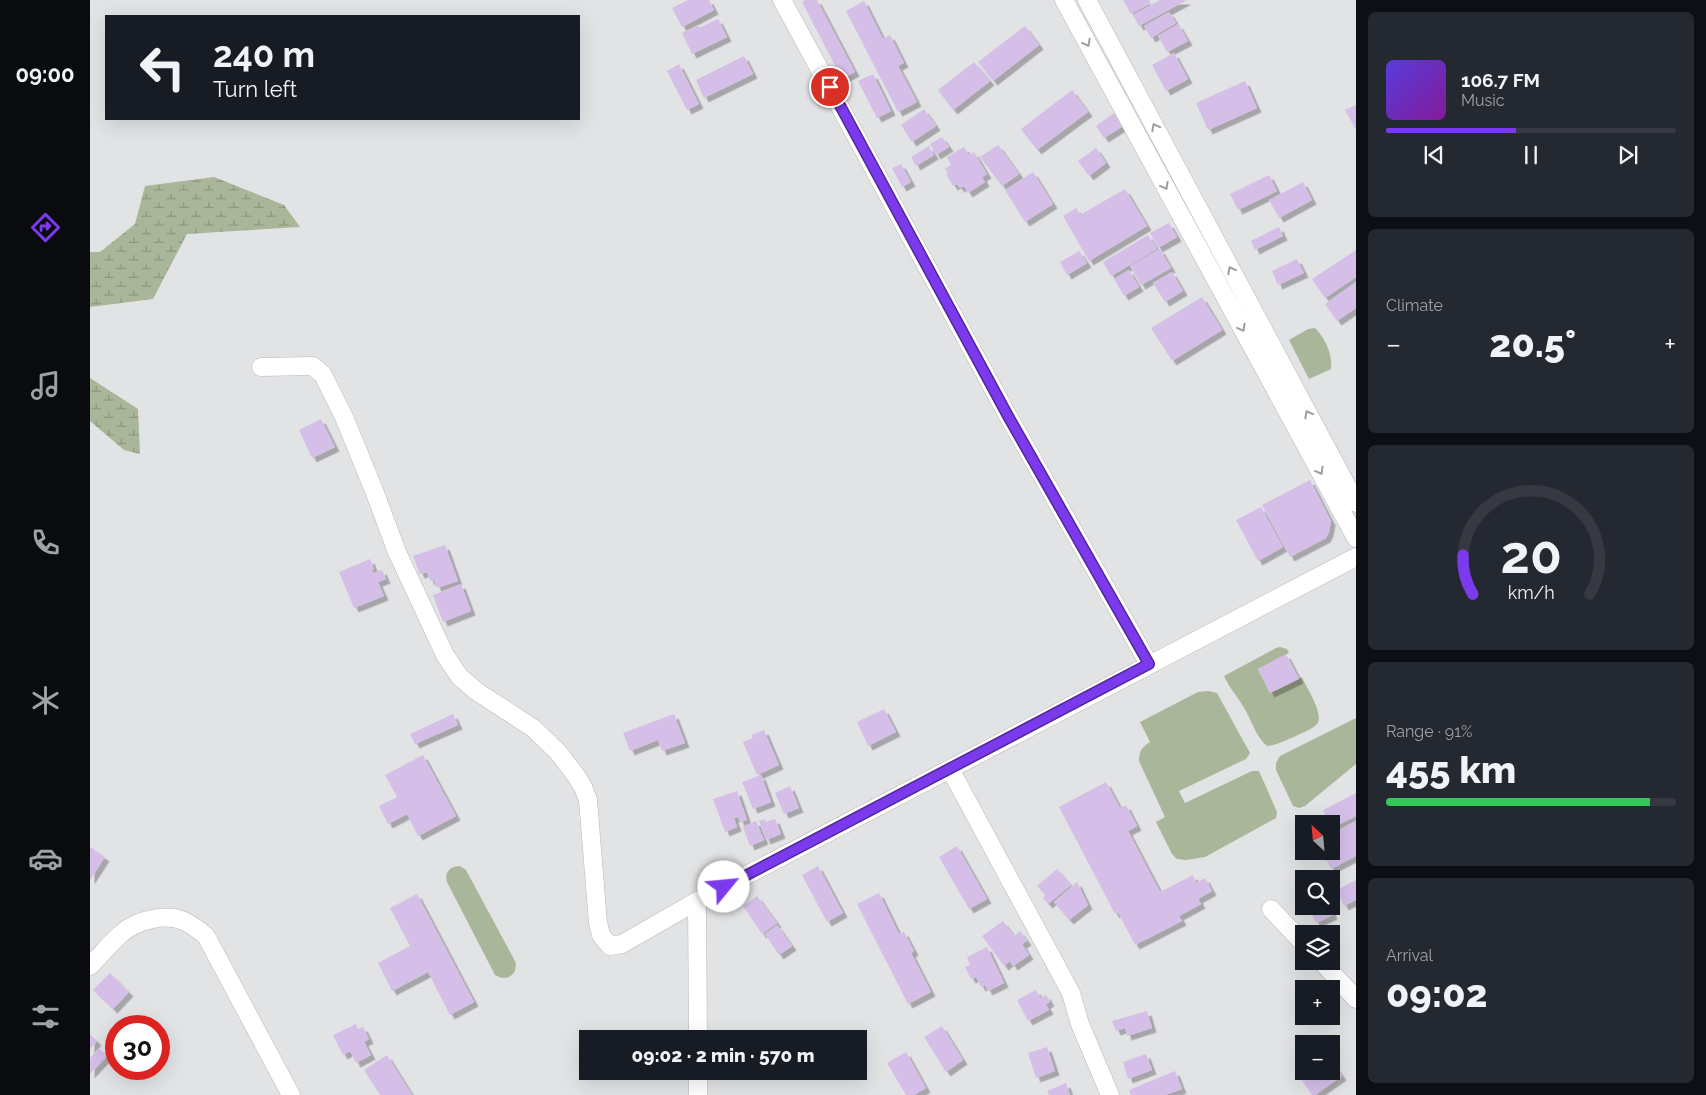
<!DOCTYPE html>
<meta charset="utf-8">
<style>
body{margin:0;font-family:Raleway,sans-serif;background:#242831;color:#f1f3f6;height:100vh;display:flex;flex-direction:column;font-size:19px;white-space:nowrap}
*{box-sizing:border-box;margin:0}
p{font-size:16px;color:#9ea1a6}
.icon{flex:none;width:28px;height:28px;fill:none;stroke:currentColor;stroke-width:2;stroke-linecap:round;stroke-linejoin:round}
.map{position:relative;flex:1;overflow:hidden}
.details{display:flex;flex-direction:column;gap:12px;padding:12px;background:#0d0f14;width:350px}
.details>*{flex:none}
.banner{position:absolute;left:15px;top:15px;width:475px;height:105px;border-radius:0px;box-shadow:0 5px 20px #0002;background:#171b24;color:#f1f3f6;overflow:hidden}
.needle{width:32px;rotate:334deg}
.fabs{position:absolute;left:1205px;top:815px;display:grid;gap:10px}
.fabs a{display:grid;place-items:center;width:45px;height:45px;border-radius:0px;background:#171b24;box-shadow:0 5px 20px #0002;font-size:25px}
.speed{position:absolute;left:15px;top:1015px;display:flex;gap:10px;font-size:25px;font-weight:700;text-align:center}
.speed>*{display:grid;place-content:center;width:65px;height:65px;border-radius:50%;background:#171b24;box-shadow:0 5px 20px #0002;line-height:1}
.speed .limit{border:8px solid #d22;background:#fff;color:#111}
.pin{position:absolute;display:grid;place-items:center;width:42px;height:42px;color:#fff;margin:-21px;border:2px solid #fff;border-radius:50%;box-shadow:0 1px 5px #0007}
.me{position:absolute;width:55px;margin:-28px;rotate:62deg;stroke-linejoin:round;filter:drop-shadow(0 0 4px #0008)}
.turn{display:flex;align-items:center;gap:18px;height:105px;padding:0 25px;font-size:22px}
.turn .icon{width:65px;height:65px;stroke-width:2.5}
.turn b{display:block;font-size:35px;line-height:42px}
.big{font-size:38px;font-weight:800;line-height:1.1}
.details .tile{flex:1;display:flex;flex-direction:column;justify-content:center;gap:8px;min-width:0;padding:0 18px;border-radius:8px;background:#242831}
.details .dial{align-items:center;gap:0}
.dial svg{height:130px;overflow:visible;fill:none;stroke:#363941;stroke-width:7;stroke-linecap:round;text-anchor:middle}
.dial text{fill:#f1f3f6;stroke:none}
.song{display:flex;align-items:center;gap:15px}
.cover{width:60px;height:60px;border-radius:8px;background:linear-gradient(135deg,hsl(250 70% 55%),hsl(290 70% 35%))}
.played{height:5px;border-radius:2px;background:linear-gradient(90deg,#7c3aed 45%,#363941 45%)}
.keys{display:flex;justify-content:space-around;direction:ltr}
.heat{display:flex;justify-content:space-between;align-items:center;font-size:28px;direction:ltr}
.charge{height:8px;border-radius:4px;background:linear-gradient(90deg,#34c759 91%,#363941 0)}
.trip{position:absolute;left:489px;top:1030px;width:288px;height:50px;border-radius:0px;background:#171b24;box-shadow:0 5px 20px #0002;font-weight:800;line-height:50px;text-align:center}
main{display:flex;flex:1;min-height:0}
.tab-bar{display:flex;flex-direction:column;width:90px;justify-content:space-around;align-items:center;background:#090b0e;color:#9ea1a6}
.tab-bar .icon{width:35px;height:35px}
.tab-bar .on{color:#7c3aed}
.tab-bar b{font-size:22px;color:#f1f3f6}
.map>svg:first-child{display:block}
</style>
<main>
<nav class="tab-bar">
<b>09:00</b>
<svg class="icon on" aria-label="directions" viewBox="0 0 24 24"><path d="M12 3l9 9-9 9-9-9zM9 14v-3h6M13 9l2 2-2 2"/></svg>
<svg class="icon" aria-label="music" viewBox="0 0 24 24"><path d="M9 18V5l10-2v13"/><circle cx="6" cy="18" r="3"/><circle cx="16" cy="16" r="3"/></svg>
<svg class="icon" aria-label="phone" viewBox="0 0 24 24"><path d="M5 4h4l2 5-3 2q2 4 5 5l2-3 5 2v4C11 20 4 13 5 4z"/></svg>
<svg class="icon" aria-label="climate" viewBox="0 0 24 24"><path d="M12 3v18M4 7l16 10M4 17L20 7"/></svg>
<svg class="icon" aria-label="car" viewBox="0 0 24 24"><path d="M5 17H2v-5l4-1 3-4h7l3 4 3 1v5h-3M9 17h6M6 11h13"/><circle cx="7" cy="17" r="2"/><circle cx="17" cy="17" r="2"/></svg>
<svg class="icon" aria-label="filters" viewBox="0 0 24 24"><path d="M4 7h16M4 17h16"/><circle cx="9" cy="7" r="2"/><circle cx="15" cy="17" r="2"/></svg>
</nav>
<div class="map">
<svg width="1266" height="1095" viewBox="0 0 1266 1095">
<defs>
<pattern id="wetland-marsh" width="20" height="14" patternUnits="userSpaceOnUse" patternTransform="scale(1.25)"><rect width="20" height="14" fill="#aab699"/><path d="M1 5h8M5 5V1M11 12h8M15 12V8" fill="none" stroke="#8c957e"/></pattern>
<filter id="shadow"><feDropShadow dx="4.5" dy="4.5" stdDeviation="0" flood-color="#0004"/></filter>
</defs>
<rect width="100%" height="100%" fill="#e2e3e5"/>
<!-- grass -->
<path fill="#aab699" d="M1225 328C1235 338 1243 355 1241 369L1219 379 1199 340 1218 329Z
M1190 647 1197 649 1199 653 1168 669 1180 693 1212 677C1216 687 1235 715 1227 724 1223 729 1212 733 1206 736 1196 740 1188 745 1177 746 1165 736 1161 718 1153 706 1146 695 1139 687 1134 676L1186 648Z
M1119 691 1127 693 1160 753 1156 759 1089 791 1095 803 1162 771H1169L1187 812 1186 818 1115 857 1096 860 1087 859 1082 854 1066 822 1075 817 1049 761C1049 751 1052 747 1060 742L1050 722 1108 692Z
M1266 718V764L1215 806 1209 808 1203 806 1186 770V763L1190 756Z
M370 866 376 870 426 963 425 971C420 979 413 980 405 975L358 884C353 874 359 866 370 866Z"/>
<!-- wetland -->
<path fill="url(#wetland-marsh)" d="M124 177 194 205 210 227 97 234 63 299 0 307V252H10L45 224 55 186Z
M0 378 48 409 50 454 34 450 0 421Z"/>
<!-- building -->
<path fill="#d5bfe9" filter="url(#shadow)" d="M598 0H619L624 10 592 27 582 8Z
M715 0H727L765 72 752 79 712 2Z
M1033 0H1059L1061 3 1041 14Z
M1070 0H1097L1049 26 1043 15Z
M774 1 793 39 800 35 814 63 808 66 827 102 808 112 756 11Z
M1079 12 1086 23 1061 38 1054 26Z
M628 19 637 37 602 54 592 33 608 25 609 28Z
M1088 24 1098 41 1077 52 1068 36Z
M935 26 949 45 903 81 888 62Z
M1084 53 1098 79 1076 91 1062 65Z
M654 56 663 74 614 98 606 80Z
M884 62 900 81 863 110 848 90Z
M589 64 609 104 597 110 577 71Z
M783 74 801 111 787 118 768 81Z
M1155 81 1167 108 1118 130 1106 103Z
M982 90 998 112 947 150 931 129Z
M1266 105V130L1255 110Z
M834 109 846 126 822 142 811 125Z
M1024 113 1033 126 1014 138 1006 126Z
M852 137 859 147 846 155 840 144Z
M908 145 929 174 912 186 890 157Z
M839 146 844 155 826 166 821 157Z
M874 147 879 155 884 152 897 174 892 177 895 182 878 193 874 186 870 188 867 184 863 186 856 174 858 173 855 169 861 165 857 157Z
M1006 148 1016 163 999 176 988 161Z
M811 164 821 182 812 187 802 168Z
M943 172 963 204 935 222 915 190Z
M1179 175 1187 191 1148 210 1140 194Z
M1213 182 1222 200 1189 218 1179 200Z
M1035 189 1057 226 999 261 973 216 986 208 990 215Z
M1079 223 1087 237 1068 248 1060 233Z
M1189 227 1193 236 1165 250 1161 241Z
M1058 235 1067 249 1021 276 1013 262Z
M1070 249 1081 268 1051 285 1040 266Z
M1266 250V277L1235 298 1222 279Z
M989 251 997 263 977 275 970 262Z
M1207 259 1214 273 1188 285 1182 271Z
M1039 270 1049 287 1034 296 1024 279Z
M1082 272 1093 291 1075 302 1063 283Z
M1266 282V308L1247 321 1235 304Z
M1112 297 1132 330 1082 361 1061 328Z
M231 419 245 447 222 458 209 430Z
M1220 480 1241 521 1239 532 1236 538 1200 557 1172 505Z
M1171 507 1193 547 1168 561 1146 520Z
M355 545 368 581 347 588 344 579 340 581 337 572 330 574 323 556Z
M280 559 284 569 282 570 283 573 292 570 296 579 288 582 294 596 264 608 249 572Z
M371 584 381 611 353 622 343 595Z
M1196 654 1209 679 1180 693 1168 669Z
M794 709 806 732 778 746 767 722Z
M363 714 368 725 325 744 320 734Z
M584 714 595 743 572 751 568 740 540 751 533 733Z
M674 730 689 765 667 775 653 742 663 738 661 735Z
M333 755 366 816 328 836 317 814 298 824 289 806 307 797 295 775Z
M671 775 681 802 663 809 652 782Z
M1016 782 1030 808 1036 805 1047 826 1038 831 1070 892 1103 875 1106 883 1115 878 1122 891 1108 899 1111 904 1089 916 1092 921 1045 945 1028 912 1025 914 969 807Z
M700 786 709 808 694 814 685 793Z
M647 791 657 820 650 822 648 817 644 818 647 827 635 832 623 799Z
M1266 793V816L1242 828 1233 810Z
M674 819 676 822 685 819 691 834 676 840 669 821Z
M666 821 674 840 660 846 653 827Z
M1266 821V856L1241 869 1232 851H1241V830L1243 833Z
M867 846 897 899 879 909 849 857Z
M0 847 15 857 0 880Z
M728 866 753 913 737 922 712 875Z
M967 869 981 885 958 904 953 898 955 895 947 886Z
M1266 880V900L1254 906 1247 890Z
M987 882 998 905 979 920 964 902Z
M789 893 809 934 814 932 824 951 821 953 841 992 818 1004 767 904Z
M327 894 384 1002 360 1015 338 972 302 991 288 963 320 946 300 908Z
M667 896 687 923 672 934 653 906Z
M1223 906H1239L1243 915 1226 923 1219 908Z
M913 921 924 936 930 931 937 941 932 944 939 955 923 966 920 961 914 966 892 936Z
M687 925 702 946 689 955 675 934Z
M897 947 914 983 898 991 895 985 891 987 886 977 881 979 875 967 880 965 877 957Z
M20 973 39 992 23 1009 3 990Z
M946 990 950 998 956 995 960 1002 956 1004 959 1010 938 1021 927 1000Z
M1057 1011 1062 1028 1037 1036 1035 1028 1026 1031 1022 1021Z
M266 1024 268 1029 273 1027 279 1039 274 1042 281 1055 266 1063 260 1051 253 1055 243 1035Z
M852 1026 873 1060 856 1072 834 1037Z
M0 1034 7 1041 0 1049Z
M957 1047 965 1071 946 1078 938 1053Z
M9 1048 17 1056 0 1074V1058Z
M816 1052 836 1088 824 1095H816L797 1063Z
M1056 1054 1062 1070 1038 1079 1033 1062Z
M297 1055 322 1095H290L274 1070Z
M1246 1067 1252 1076 1225 1095H1222L1211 1079 1222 1071H1241Z
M1085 1071 1092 1089 1075 1095H1041L1039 1090Z
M976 1083 980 1095H959L957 1091Z"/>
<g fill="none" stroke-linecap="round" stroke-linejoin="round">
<defs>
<path id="minor" d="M692 0 918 416 1059 664
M974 0 1266 538
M997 0 1266 503
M171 367 223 366 233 375 254 417 285 493 307 552 355 655 369 676 386 691 443 728 468 752 487 777 493 787 498 800 508 923 511 935 520 946 532 944 607 901 1266 557
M860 769 981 993 990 1024 1020 1095
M607 901 608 1039
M1181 909 1214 944
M1231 961 1266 999
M0 966C11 955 21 942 32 933 47 920 76 913 94 921 102 925 109 930 116 936L201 1095
M608 1071V1095"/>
</defs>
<!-- minor casing -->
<use href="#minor" stroke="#b7b7ba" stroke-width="19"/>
<!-- minor -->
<use href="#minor" stroke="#fff" stroke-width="18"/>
</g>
<!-- one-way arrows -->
<defs><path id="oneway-chevron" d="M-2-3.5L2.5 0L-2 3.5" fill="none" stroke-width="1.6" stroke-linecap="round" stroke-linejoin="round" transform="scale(1.25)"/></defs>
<g stroke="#9e9e9e">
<use href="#oneway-chevron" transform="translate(997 43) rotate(61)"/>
<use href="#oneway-chevron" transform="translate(1065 127) rotate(-118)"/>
<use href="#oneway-chevron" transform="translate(1075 186) rotate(61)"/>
<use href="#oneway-chevron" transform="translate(1141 270) rotate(-118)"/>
<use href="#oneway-chevron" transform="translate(1152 328) rotate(61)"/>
<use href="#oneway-chevron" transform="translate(1218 414) rotate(-118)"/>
<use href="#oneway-chevron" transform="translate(1230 471) rotate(61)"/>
</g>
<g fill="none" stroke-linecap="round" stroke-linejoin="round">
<defs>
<path id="route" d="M634 887 1059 664 918 416 740 87"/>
</defs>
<!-- route casing -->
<use href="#route" stroke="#51269a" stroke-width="12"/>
<!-- route -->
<use href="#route" stroke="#7c3aed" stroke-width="9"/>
</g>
</svg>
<div class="fabs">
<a><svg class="needle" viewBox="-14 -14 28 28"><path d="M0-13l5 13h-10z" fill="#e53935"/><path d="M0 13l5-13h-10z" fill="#9ea1a6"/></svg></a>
<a><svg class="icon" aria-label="search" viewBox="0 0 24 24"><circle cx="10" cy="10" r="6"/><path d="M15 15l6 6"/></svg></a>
<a><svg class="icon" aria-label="layers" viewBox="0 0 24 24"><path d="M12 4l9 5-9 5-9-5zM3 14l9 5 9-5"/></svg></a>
<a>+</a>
<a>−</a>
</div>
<div class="speed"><div class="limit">30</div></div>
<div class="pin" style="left:740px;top:87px;background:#d93025"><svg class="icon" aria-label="arrive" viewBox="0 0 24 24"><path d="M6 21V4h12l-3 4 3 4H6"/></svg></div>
<svg class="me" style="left:634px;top:887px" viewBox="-20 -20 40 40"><circle r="19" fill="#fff"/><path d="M0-13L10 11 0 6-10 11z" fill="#7c3aed"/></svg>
<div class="trip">09:02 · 2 min · 570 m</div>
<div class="banner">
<div class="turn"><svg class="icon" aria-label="left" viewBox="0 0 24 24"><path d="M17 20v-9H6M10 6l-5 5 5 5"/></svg><div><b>240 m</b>Turn left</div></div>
</div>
</div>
<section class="details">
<div class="tile">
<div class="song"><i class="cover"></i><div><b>106.7 FM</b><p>Music</p></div></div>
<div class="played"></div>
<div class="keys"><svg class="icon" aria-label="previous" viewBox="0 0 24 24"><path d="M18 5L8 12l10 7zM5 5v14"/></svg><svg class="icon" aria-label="pause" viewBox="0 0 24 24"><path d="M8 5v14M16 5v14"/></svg><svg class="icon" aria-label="next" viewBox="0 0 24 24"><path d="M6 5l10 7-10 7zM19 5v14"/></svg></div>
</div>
<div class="tile"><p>Climate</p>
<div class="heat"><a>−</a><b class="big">20.5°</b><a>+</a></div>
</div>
<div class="tile dial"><svg viewBox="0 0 100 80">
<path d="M14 69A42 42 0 1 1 86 69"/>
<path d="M14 69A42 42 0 0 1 8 45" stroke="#7c3aed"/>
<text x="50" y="56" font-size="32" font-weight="700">20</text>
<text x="50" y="72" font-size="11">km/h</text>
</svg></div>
<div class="tile"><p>Range · 91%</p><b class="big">455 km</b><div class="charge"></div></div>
<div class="tile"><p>Arrival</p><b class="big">09:02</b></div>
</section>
</main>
